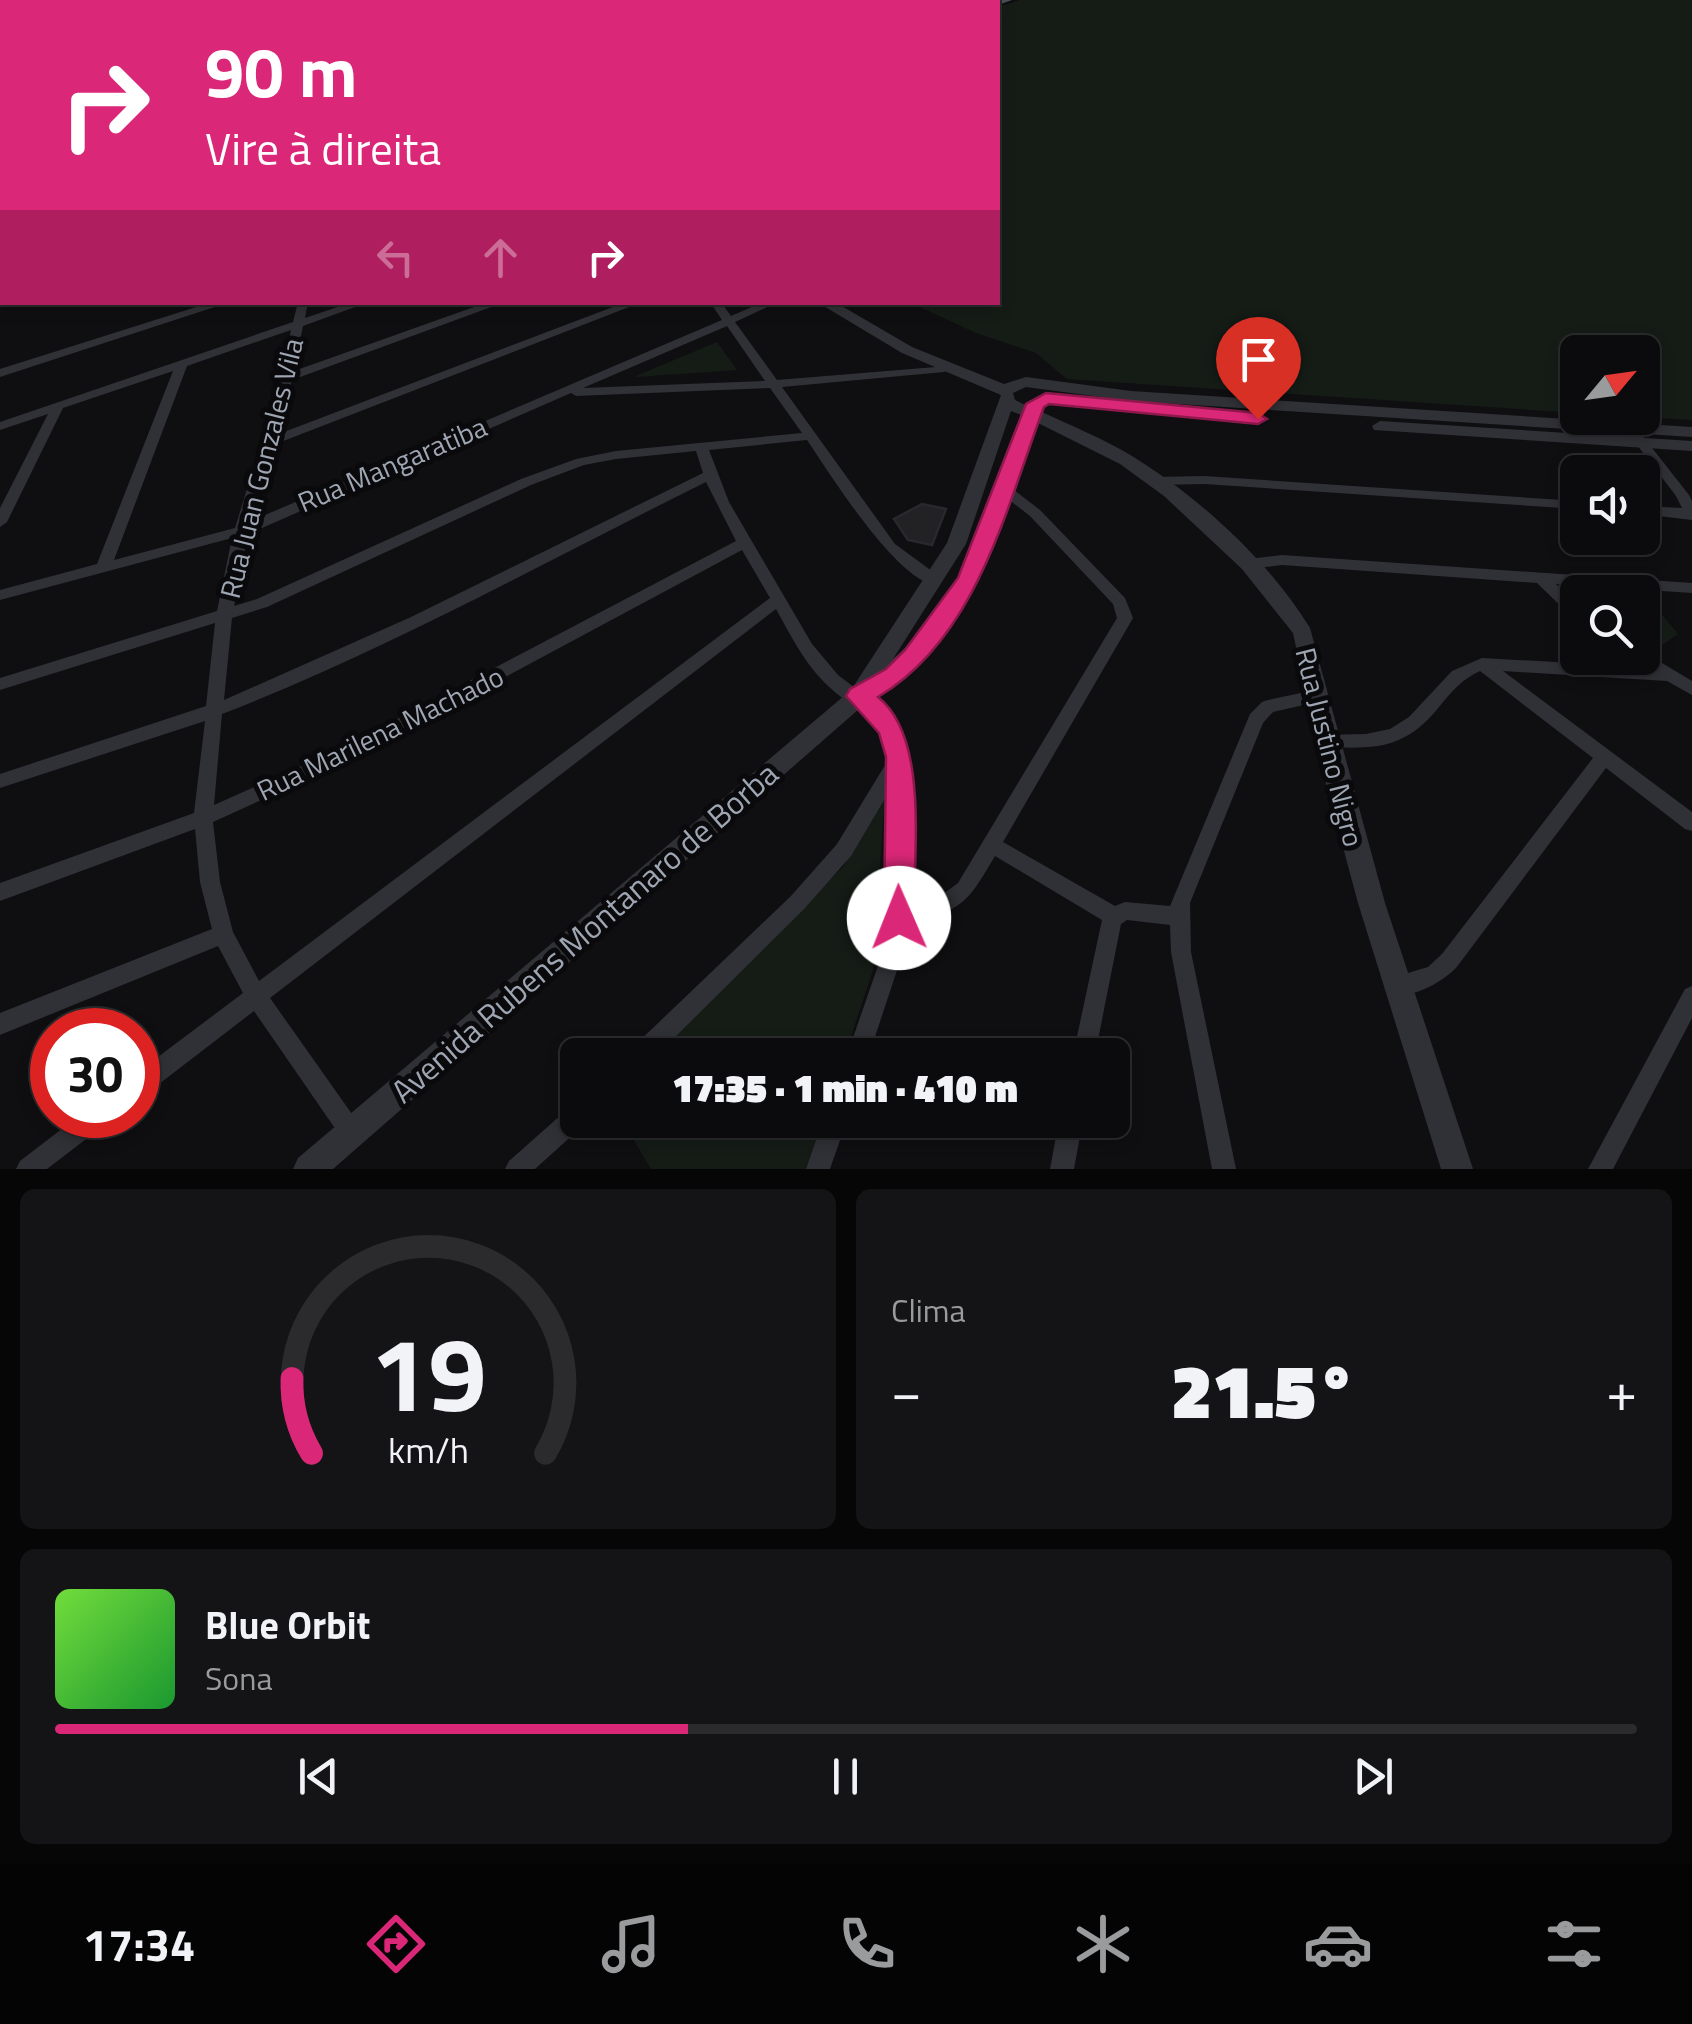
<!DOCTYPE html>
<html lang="pt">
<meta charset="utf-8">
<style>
body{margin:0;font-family:"Titillium Web",sans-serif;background:#141416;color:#f1f3f6;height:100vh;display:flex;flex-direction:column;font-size:38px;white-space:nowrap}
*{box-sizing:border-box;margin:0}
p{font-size:32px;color:#9a9b9d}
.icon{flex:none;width:55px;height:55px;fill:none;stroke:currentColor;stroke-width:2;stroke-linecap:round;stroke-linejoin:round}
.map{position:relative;height:1169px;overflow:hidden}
.panel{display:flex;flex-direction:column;gap:20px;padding:20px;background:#060607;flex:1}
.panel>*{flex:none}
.guide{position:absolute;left:0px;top:0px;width:1000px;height:305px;box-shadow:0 5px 15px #0003,0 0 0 2px #2b2b2e;background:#db2777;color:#fff;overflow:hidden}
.needle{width:65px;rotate:61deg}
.fabs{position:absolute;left:1560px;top:335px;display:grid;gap:20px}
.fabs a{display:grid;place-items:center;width:100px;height:100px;border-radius:15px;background:#0b0b0d;box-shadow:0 5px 15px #0003,0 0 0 2px #2b2b2e;font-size:50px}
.speed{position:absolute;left:30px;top:1008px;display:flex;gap:20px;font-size:50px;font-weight:700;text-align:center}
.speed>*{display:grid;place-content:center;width:130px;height:130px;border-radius:50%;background:#0b0b0d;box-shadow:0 5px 15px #0003,0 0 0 2px #2b2b2e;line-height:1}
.speed .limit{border:15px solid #d22;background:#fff;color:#111}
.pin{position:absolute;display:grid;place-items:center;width:85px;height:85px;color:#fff;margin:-102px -42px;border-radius:50% 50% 50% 0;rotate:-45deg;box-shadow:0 0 10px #0007}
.pin .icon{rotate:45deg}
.me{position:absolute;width:110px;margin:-55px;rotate:359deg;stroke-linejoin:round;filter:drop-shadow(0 0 8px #0008)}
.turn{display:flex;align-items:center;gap:35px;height:210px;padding:0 40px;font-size:45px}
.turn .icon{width:130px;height:130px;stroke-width:2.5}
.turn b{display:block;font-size:70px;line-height:85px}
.lanes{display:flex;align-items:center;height:95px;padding:0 40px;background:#0003;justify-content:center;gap:50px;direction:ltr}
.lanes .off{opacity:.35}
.big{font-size:75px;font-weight:800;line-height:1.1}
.panel .card{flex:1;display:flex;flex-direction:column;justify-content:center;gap:15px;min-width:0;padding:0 35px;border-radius:15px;background:#141416}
.panel .dial{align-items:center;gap:0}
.dial svg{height:260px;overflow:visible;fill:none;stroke:#2b2b2e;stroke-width:7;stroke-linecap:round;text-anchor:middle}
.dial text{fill:#f1f3f6;stroke:none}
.song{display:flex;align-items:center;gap:30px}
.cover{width:120px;height:120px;border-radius:15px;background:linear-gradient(135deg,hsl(100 70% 55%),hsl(130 70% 35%))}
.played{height:10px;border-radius:5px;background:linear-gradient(90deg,#db2777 40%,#2b2b2e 40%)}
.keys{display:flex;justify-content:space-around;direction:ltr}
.heat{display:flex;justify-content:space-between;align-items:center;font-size:55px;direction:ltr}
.panel .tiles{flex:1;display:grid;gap:20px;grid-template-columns:1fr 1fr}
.card:last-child{grid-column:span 2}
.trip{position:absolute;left:560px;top:1038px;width:570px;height:100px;border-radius:15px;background:#0b0b0d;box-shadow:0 5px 15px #0003,0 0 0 2px #2b2b2e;font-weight:800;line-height:100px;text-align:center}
.tab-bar{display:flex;height:160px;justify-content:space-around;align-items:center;background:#040405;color:#9a9b9d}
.tab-bar .icon{width:70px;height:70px}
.tab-bar .on{color:#db2777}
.tab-bar b{font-size:45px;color:#f1f3f6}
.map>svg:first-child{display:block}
</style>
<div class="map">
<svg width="1692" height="1169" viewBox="0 0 1692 1169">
<rect width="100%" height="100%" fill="#0f0f11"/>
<!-- green -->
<path fill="#151c16" d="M1020 0H1692V420L1643 417 1642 352H1578L1577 413 1067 379 1036 353 976 333 911 303 998 302V7Z
M717 342 737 370 636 377V376Z
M1577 588 1642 591 1678 634 1655 650 1643 642 1642 592H1578L1577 597Z
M885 790 873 970 845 1055H649L844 866Z
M622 1120H823L806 1169H651Z"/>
<!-- building -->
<path fill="#222225" stroke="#29292d" stroke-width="2.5" d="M922 504 946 509 932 545 908 540 894 519Z"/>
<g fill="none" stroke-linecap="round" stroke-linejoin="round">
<!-- minor -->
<path fill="#303136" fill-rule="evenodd" d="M683 0H689L690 2H684Z
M867 0H874L875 2H869Z
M0 80H2V85H0Z
M0 100H2V104H0Z
M0 123H2V127H0Z
M0 147 2 148V152L0 153Z
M2 172V178L0 179V173Z
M2 200V206L0 207V201Z
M2 230V236L0 237V231Z
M212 302H230L0 377V369Z
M298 302H308L305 318 352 302H369L303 326 294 371 488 302H505L292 380 276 435 626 302H642L273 445 251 521 722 320 710 302H721L731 316 763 302H778L735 322 777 380 948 366V370L944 372 782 387 895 544 940 577 942 581 940 585C901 589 829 472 807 440L709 450 729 502 812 644 838 675 871 700 890 718 908 757 907 906 939 897 958 883 1117 618 1113 604 1030 516 999 492 997 489 999 486H1009L1040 510 1125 598 1133 618 1003 842 1115 906 1125 902 1170 906 1250 714 1262 702 1268 700 1315 690 1321 691 1323 696 1321 701 1273 712 1263 723 1190 903 1191 952 1236 1169H1212L1171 952 1170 925 1127 920 1121 924 1095 1055H1073L1102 920 995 856C965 907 963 908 907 925V940L869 1055H847L887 940 890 790 851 856 805 908 657 1055H630L633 1047 791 896 837 844 890 757C874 708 856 714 824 682 803 661 790 634 776 609L270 998 359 1124 363 1132 359 1140 351 1144 343 1140 254 1011 146 1094 138 1097V1072L243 993 218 946 0 1035V1013L212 929 200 882 195 829 0 901V883L194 813 205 721 0 788V774L206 706 215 623 0 690V678L217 611 232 538 0 600V590L97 564 173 371 63 408 7 522 0 527V508L48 414 0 430V422L293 322ZM727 326 765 381 583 388ZM291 330 281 378 235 528 114 560 187 366ZM770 388 802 433 616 451 576 459 521 479 257 599 234 606 248 534 571 393 576 396ZM696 451 703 473 411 617 224 700 232 618 267 607 531 485 584 465 616 459ZM706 482 736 541 344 747 214 805 222 714C389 649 546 561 706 482ZM742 550 770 598 259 981 233 932 220 882 213 822 356 757Z
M1630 424 1634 425 1689 495 1692 501V520L1642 514V506L1682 508 1676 496 1624 428Z
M1204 476 1578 501V509L1204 484 1156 485 1149 481 1156 477Z
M1282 555 1692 583V593L1556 584 1578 604V619L1573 618 1537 583 1282 565 1248 569 1241 564 1248 559Z
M1642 651 1692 681V695L1667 681 1503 671 1692 812V831L1685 829 1606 768 1456 968C1441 983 1409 1001 1388 993L1384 986 1388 979 1428 967 1442 954 1593 758 1480 671C1462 679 1451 692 1439 707 1405 749 1377 749 1326 747L1320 745 1317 740 1320 735 1366 734 1390 729 1409 717 1452 671 1482 658 1646 667 1634 658H1642Z
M1692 986V1018L1613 1169H1588L1685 989Z
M578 1104V1120H587L586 1123 535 1169H505L509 1161 570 1107Z
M80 1115H110L107 1123 47 1169H16L20 1161Z
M823 1120H847L830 1169H806Z
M1059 1120H1083L1074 1169H1050Z"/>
<!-- tertiary -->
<path fill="#303136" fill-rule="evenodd" d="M606 0H614L615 1 608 2Z
M769 0H777L778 2H770Z
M817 302H835L912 347 1004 384 1026 377 1131 391 1692 427V437L1131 401 1026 387 1013 393 1015 400 1027 406 1030 401H1042V412C1072 426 1104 439 1132 456 1200 498 1268 560 1310 628L1385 903 1473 1169H1441L1358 903 1322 769 1293 633 1242 569 1164 496 1120 464 1038 423C999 534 969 633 867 702L333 1169H293L298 1158 851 690 947 543 1001 395 902 353ZM1011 411 1024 416C994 500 963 599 893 659L966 544Z
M1380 421 1692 441V451L1374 430 1372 426Z"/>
<!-- primary -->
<path fill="#4c4e55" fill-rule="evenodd" d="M993 0H1012L998 5Z
M0 42H2V48H0Z
M0 63 2 64V73L0 72Z"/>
</g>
<!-- route -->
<path fill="#db2777" stroke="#8e194d" stroke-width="2.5" d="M1046 393 1258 413 1267 419 1258 424 1049 404 1044 407C1006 508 977 638 878 697 930 738 913 856 914 918L909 928 899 933 888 928 884 918 886 757 879 733 846 696 850 689 886 669 905 650 958 578 1026 404Z"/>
<g text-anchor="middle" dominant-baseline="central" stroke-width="10" stroke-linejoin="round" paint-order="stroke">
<!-- street labels -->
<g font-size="28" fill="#9fa6b3" stroke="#0a0a0c">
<text transform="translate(392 464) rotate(-23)">Rua Mangaratiba</text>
<text transform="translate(261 468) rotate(-76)">Rua Juan Gonzales Vila</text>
<text transform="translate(380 733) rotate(-26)">Rua Marilena Machado</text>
<text transform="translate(1330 747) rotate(76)">Rua Justino Nigro</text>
</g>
<!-- near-street labels -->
<g font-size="32" fill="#9fa6b3" stroke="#0a0a0c">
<text transform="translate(584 932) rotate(-41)">Avenida Rubens Montanaro de Borba</text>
</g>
</g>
</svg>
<div class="fabs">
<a><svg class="needle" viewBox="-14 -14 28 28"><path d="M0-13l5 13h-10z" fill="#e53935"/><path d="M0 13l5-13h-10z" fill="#9a9b9d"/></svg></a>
<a><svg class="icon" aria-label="sound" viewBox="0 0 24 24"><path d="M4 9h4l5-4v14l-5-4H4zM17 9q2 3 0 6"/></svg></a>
<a><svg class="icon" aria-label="search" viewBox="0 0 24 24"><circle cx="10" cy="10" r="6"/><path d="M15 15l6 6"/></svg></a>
</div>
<div class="speed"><div class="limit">30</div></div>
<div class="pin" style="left:1258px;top:419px;background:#d93025"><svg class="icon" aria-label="arrive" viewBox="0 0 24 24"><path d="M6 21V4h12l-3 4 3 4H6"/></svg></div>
<svg class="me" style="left:899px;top:918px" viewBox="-20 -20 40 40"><circle r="19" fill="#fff"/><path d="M0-13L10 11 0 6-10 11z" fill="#db2777"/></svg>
<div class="trip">17:35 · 1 min · 410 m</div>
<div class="guide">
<div class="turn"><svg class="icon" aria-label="right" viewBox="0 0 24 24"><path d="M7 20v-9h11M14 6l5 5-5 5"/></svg><div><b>90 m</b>Vire à direita</div></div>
<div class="lanes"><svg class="icon off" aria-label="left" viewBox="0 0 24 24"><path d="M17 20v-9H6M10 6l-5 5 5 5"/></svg><svg class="icon off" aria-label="ahead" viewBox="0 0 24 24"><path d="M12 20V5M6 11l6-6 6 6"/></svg><svg class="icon" aria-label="right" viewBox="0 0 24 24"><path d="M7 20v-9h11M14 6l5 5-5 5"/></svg></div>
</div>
</div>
<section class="panel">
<div class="tiles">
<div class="card dial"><svg viewBox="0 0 100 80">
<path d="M14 69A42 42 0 1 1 86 69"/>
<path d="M14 69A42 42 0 0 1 8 46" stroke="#db2777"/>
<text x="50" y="56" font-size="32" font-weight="700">19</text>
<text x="50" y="72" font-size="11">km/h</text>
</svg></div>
<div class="card"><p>Clima</p>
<div class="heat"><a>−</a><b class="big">21.5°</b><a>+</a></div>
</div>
<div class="card">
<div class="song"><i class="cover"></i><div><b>Blue Orbit</b><p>Sona</p></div></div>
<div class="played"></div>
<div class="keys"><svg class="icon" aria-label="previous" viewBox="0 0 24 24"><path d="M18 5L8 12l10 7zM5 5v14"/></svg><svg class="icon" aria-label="pause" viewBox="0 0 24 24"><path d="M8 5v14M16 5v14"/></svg><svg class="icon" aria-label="next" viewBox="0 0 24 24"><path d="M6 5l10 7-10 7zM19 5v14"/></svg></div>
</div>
</div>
</section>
<nav class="tab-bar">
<b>17:34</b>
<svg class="icon on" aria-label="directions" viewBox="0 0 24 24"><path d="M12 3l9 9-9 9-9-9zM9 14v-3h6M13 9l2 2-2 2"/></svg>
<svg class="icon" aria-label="music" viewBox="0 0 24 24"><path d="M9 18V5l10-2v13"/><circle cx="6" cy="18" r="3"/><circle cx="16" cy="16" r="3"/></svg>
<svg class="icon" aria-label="phone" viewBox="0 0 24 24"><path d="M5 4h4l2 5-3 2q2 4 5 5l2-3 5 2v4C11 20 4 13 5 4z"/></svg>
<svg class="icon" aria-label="climate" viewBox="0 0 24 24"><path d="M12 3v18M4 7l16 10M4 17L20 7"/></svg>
<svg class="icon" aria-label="car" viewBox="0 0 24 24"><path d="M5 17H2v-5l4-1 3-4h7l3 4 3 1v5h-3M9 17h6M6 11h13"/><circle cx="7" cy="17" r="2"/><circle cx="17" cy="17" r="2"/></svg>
<svg class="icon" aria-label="filters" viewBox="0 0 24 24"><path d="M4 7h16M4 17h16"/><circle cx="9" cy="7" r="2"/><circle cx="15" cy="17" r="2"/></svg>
</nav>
